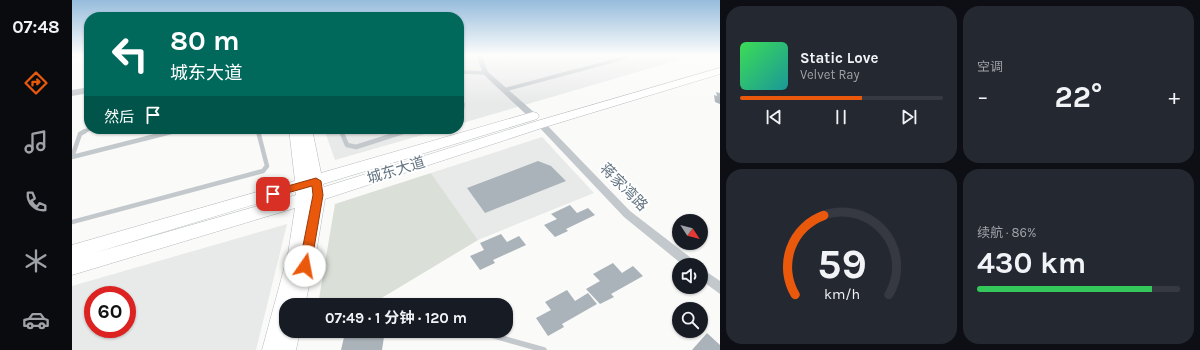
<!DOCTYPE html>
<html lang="zh">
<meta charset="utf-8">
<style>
body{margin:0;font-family:Karla,"Noto Sans SC",sans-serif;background:#242831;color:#f1f3f6;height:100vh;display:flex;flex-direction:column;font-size:15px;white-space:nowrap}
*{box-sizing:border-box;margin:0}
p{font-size:13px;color:#9ea1a6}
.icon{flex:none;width:22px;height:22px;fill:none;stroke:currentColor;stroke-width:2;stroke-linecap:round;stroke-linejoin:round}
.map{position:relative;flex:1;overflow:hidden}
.panel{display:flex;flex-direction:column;gap:6px;padding:6px;background:#0d0f14;width:480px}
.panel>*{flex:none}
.banner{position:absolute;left:12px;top:12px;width:380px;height:122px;border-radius:16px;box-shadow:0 1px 3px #0004;background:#00695c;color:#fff;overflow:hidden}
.needle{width:26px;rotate:126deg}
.fabs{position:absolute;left:600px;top:214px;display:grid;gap:8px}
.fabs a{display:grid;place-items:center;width:36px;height:36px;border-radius:50%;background:#171b24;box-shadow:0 1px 3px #0004;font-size:20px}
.speed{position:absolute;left:12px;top:286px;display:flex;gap:8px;font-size:20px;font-weight:700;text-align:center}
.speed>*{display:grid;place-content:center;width:52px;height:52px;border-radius:50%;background:#171b24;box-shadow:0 1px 3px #0004;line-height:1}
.speed .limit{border:6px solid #d22;background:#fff;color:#111}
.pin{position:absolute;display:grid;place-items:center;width:34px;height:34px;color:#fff;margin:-17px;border-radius:8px;box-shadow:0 2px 6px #0006}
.me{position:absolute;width:44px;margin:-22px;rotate:12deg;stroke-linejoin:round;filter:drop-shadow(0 0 3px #0008)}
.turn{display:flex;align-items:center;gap:14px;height:84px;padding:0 20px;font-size:18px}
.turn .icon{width:52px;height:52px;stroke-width:2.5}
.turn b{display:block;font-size:28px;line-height:34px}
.then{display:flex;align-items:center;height:38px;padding:0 20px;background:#0003;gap:8px;font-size:15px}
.big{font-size:30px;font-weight:700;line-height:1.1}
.panel .widget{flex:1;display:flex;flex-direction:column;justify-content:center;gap:6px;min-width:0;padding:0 14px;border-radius:16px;background:#242831}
.panel .dial{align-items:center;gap:0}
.dial svg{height:104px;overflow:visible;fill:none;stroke:#363941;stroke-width:7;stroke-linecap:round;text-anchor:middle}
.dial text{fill:#f1f3f6;stroke:none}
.song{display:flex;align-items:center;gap:12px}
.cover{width:48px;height:48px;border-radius:6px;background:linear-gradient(135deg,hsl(130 70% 55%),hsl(180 70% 35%))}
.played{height:4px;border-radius:2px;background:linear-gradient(90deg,#ea580c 60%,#363941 60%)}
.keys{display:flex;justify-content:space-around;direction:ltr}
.heat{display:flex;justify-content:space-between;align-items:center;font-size:22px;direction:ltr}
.charge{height:6px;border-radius:3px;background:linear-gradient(90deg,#34c759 86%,#363941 0)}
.panel .tiles{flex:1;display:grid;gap:6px;grid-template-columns:repeat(2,1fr)}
.trip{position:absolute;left:207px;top:298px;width:234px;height:40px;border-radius:16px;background:#171b24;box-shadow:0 1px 3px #0004;font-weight:700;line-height:40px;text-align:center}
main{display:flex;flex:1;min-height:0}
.tab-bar{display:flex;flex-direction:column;width:72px;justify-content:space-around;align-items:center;background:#090b0e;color:#9ea1a6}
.tab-bar .icon{width:28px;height:28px}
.tab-bar .active{color:#ea580c}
.tab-bar b{font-size:18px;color:#f1f3f6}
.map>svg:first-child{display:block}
</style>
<main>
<nav class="tab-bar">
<b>07:48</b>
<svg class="icon active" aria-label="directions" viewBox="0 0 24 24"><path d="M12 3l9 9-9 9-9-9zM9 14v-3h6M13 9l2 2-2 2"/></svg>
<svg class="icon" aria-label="music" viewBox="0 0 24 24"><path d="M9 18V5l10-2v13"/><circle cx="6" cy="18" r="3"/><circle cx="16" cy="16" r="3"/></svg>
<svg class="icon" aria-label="phone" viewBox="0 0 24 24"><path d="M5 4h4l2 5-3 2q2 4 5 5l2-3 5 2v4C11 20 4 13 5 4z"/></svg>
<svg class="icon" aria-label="climate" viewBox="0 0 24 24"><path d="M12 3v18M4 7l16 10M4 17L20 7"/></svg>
<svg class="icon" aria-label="car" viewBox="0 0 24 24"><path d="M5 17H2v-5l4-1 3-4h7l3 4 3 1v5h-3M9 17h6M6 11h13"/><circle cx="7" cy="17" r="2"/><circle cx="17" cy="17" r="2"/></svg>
</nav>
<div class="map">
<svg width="648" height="350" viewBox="0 0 648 350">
<rect width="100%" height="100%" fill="#fafaf8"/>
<!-- built -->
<path fill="#e8e9e9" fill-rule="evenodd" d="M387 55H603L610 59 387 124Z
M252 129H371L263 160Z
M470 137 522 193 406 240 359 173Z
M215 224 184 350H0V286ZM21 295H55V329H21Z"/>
<!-- green -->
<path fill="#dadfd7" d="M359 173 406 240 298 305H246L263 204Z"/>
<!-- building -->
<path fill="#aab3b9" d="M644 92 648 93V104L643 102 642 95 645 96Z
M466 161 479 166 494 181 413 213 395 188Z
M498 205 505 213 516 208 523 215 494 229 496 231 483 237 472 225 485 219 479 214Z
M429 234 435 242 447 236 454 245 421 260 423 263 408 270 398 256 412 250 408 243Z
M541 263 550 273 561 266 571 276 539 294 542 297 528 304 514 289 528 281 521 274Z
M495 290 503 301 516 293 525 304 490 324 492 327 476 336 464 318 479 310 473 302Z
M273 333 312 337 310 350H269Z
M635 333 648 345V350H620Z"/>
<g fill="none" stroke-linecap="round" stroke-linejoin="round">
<defs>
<path id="primary" d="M648 68V74L473 127 253 199 244 253 233 305H214V331H228L224 350H190L216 254 223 208 0 275V245L223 181 217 129H240L249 173 461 112 465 113 467 116 465 119 251 184 252 187 465 121ZM224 192V195L22 253Z"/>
</defs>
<!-- primary casing -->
<use href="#primary" stroke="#b5babe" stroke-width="1"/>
<!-- service-far2 -->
<path stroke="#c3c8cc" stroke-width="3.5" d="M387 72 413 73
M432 90 552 58
M387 99 391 104 390 112 387 113
M186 129 187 132
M268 129 269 132
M12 132 17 129
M99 132 111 129
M331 132 340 129"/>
<!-- service-far1 -->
<path stroke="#c3c8cc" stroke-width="4.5" d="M269 131 275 145 284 147 334 131
M0 157 103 131
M0 157 8 134 13 131
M0 222 191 171 195 166 186 131"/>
<!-- service -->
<path stroke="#c3c8cc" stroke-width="5.5" d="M388 331H405L472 350"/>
<!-- minor -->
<path fill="#c3c8cc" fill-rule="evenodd" d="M404 55H410L416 72 464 114 465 116 464 118H458L411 74Z
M469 121 472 122 558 211 623 261 624 265H611L552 217 466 126 465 124 466 122Z
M629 268 648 281V294L629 280Z"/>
<!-- tertiary -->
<path fill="#c3c8cc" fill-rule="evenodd" d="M17 87V93L0 96V90Z"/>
<!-- primary -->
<use href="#primary" fill="#fff" fill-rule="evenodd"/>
<!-- rail -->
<path stroke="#a2aab0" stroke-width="2" stroke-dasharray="5 2.5" stroke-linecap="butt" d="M0 57 15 55"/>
</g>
<!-- sky -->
<linearGradient id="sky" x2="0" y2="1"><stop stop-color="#96bcdc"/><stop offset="0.53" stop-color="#fdfdfc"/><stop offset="1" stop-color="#fdfdfc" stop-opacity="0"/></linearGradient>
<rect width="648" height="104" fill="url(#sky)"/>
<!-- route -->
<path fill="#ea580c" stroke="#983908" d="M244 178 249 181 251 195 239 266 237 269 233 271 229 269 227 266 241 195 240 186 201 197 198 196 196 194 198 191Z"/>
<g text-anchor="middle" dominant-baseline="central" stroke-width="4" stroke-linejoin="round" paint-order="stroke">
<!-- street labels -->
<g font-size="15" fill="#657683" stroke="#fff">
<text transform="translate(324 170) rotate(-17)">城东大道</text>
<text transform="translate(552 187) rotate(45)">蒋家湾路</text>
</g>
</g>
</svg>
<div class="fabs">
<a><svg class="needle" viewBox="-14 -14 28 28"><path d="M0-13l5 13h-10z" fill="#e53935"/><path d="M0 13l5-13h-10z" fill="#9ea1a6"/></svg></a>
<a><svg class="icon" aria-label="sound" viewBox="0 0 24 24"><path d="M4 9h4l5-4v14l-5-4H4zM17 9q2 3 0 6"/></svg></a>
<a><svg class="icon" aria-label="search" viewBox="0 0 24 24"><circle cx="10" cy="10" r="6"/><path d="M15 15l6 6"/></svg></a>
</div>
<div class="speed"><div class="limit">60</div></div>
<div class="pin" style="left:201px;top:194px;background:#d93025"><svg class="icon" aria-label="arrive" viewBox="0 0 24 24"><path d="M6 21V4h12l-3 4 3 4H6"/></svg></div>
<svg class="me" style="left:233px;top:266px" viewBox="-20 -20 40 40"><circle r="19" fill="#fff"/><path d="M0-13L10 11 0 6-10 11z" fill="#ea580c"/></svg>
<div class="trip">07:49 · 1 分钟 · 120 m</div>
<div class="banner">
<div class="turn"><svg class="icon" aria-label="left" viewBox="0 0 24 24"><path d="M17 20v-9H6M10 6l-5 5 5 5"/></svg><div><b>80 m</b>城东大道</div></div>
<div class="then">然后<svg class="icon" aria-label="arrive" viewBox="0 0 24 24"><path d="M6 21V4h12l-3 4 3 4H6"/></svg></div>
</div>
</div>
<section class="panel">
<div class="tiles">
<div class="widget">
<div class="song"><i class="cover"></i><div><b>Static Love</b><p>Velvet Ray</p></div></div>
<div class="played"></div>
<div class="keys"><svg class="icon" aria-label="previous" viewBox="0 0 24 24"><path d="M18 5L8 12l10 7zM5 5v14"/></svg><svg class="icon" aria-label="pause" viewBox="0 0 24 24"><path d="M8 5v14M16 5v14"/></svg><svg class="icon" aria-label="next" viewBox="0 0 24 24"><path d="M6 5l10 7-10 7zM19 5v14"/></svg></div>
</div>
<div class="widget"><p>空调</p>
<div class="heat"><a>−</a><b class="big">22°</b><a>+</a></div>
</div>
<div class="widget dial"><svg viewBox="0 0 100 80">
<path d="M14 69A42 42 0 1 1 86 69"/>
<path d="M14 69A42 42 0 0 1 36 8" stroke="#ea580c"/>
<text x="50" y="56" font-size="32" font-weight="700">59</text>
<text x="50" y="72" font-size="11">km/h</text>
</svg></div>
<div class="widget"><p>续航 · 86%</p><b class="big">430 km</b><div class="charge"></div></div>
</div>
</section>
</main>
